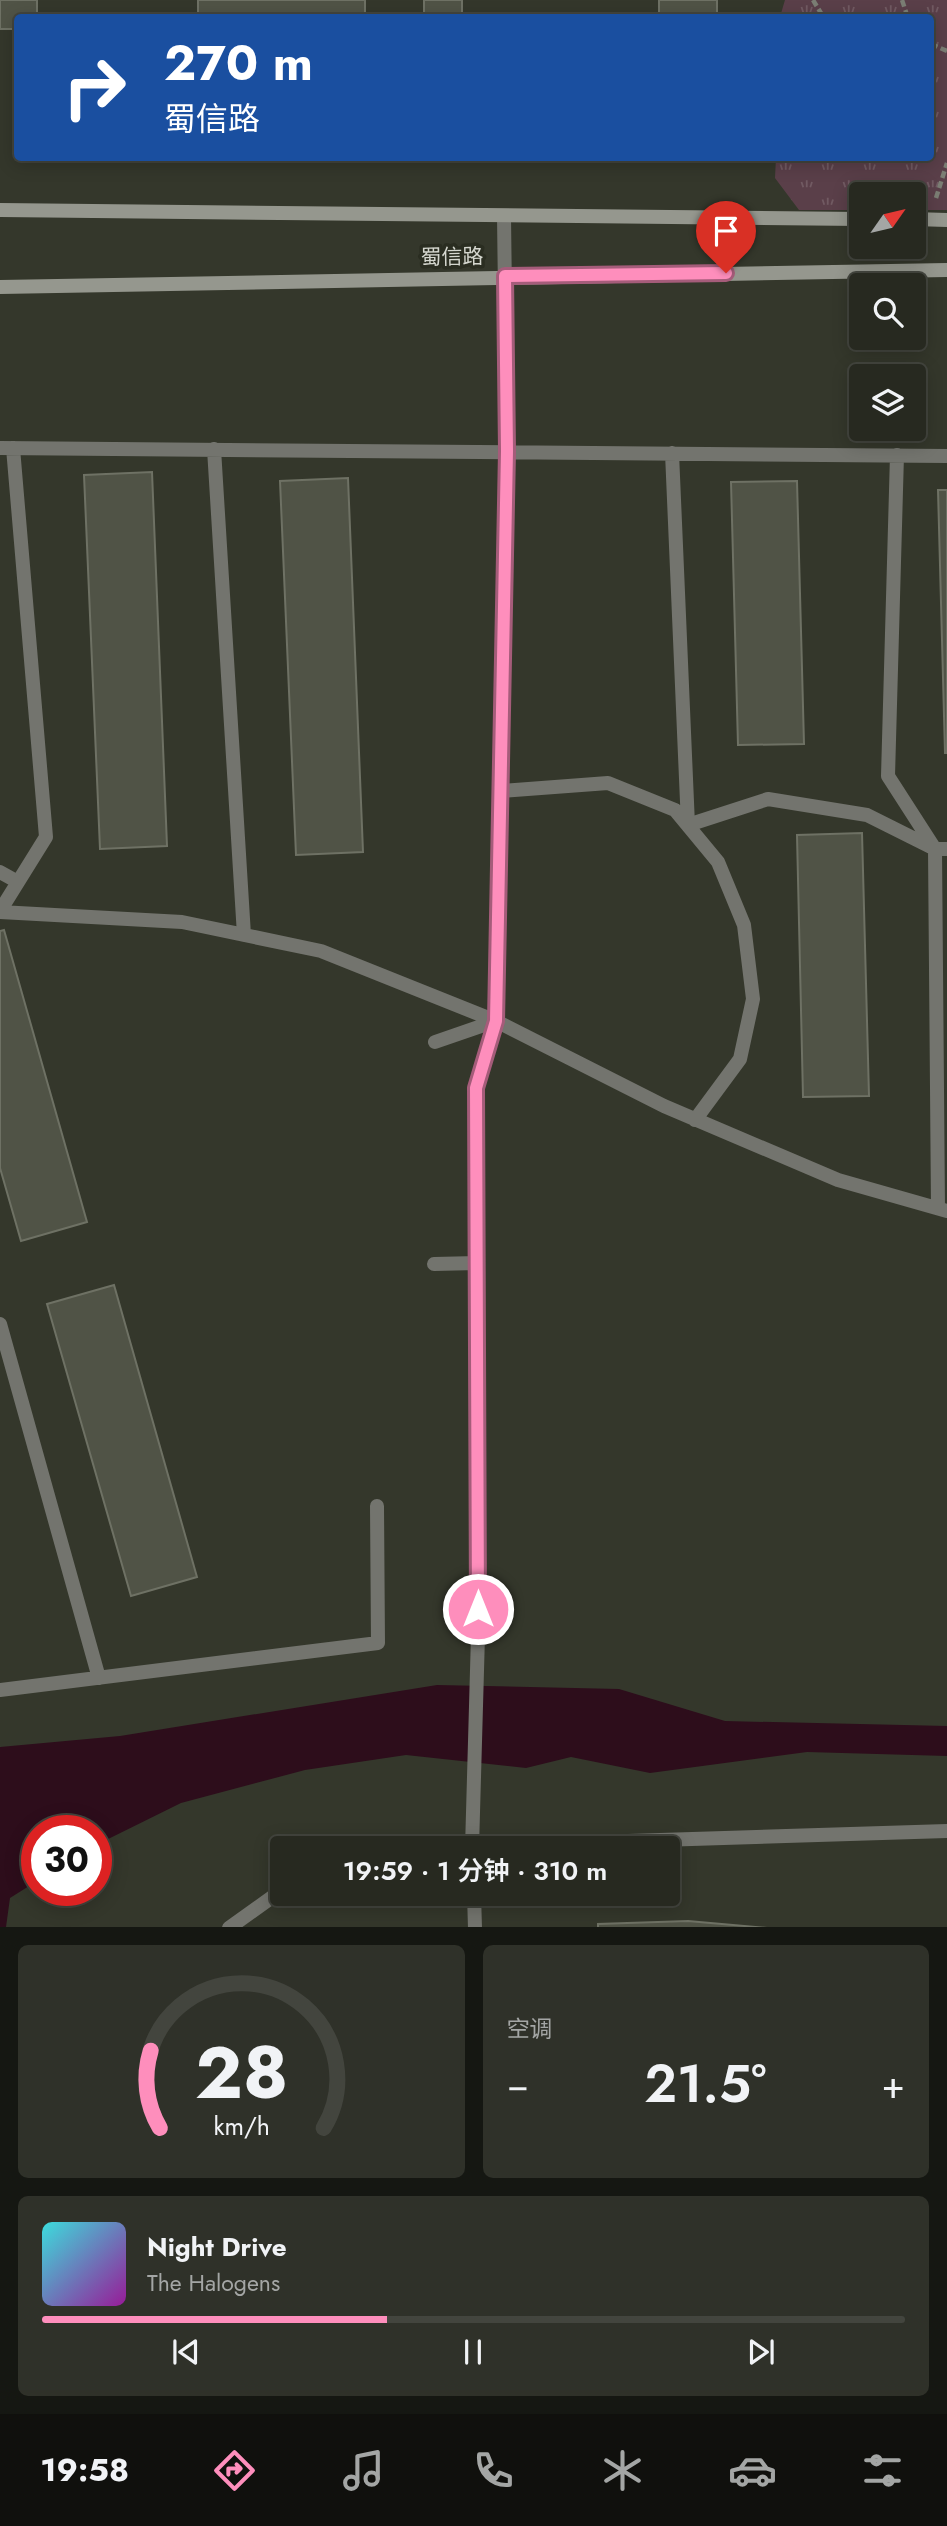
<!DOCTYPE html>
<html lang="zh">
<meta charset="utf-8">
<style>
body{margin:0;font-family:Jost,"Noto Sans SC",sans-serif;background:#2f3129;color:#f1f3f6;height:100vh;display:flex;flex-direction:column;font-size:26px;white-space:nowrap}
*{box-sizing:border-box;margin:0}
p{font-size:23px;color:#a4a6a5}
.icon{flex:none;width:38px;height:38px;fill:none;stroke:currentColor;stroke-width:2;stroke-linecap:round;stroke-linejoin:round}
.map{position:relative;height:1927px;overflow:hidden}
.details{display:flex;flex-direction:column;gap:18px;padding:18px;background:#151712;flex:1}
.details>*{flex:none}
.hud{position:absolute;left:14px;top:14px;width:920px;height:147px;border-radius:7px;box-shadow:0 4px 18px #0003,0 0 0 2px #43453e;background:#1a4fa0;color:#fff;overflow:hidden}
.needle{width:46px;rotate:56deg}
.controls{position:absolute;left:849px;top:182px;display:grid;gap:14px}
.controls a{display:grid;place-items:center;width:77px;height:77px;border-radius:7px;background:#272920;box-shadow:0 4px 18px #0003,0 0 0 2px #43453e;font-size:35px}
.speed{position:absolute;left:21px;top:1815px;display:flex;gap:14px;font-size:35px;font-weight:700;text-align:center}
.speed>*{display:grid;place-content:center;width:91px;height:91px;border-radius:50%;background:#272920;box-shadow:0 4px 18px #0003,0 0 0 2px #43453e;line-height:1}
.speed .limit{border:10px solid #d22;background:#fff;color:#111}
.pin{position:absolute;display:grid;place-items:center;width:60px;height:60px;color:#fff;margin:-72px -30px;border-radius:50% 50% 50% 0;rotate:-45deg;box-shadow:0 0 7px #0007}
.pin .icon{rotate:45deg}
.me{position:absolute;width:77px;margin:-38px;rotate:0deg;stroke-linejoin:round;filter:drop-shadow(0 0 5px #0008)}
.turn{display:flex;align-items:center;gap:24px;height:147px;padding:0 35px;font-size:32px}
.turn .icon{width:91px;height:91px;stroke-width:2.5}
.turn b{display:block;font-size:49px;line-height:60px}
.big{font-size:52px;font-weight:600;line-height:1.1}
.details .card{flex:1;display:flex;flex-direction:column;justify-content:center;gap:10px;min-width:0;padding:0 24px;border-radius:10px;background:#2f3129}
.details .dial{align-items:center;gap:0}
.dial svg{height:182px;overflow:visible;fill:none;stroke:#43453e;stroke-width:7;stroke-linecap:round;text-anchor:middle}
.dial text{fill:#f1f3f6;stroke:none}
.song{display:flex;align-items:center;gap:21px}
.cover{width:84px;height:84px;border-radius:10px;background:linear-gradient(135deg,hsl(180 70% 55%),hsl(300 70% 35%))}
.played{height:7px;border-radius:4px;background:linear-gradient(90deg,#fe8ebc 40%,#43453e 40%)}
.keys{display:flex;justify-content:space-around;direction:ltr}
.heat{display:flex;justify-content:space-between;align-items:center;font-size:38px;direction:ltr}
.details .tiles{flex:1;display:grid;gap:18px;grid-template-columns:1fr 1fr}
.card:last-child{grid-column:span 2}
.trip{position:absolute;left:270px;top:1836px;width:410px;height:70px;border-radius:7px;background:#272920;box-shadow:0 4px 18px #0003,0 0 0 2px #43453e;font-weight:600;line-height:70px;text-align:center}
.menu{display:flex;height:112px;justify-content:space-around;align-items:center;background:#10100d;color:#a4a6a5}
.menu .icon{width:49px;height:49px}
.menu .active{color:#fe8ebc}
.menu b{font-size:32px;color:#f1f3f6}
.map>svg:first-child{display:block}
</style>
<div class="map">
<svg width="947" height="1928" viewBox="0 0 947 1928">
<defs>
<pattern id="park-tufts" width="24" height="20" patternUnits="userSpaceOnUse" patternTransform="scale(1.75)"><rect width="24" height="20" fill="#5a3f49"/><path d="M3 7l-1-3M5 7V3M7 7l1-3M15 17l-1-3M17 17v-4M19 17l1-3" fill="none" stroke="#715a62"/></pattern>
</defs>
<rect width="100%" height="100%" fill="#34372b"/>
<!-- park -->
<path fill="url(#park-tufts)" d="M785 0H947V210H914V194H861V210H799L775 178 776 158H931V18L780 17Z"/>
<!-- water -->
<path fill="#2d0d1b" d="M437 1685 619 1689 725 1721 947 1726V1756L807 1752 650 1773 571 1757 526 1768 406 1755 305 1770 181 1803 96 1845V1830H37V1881L10 1898 6 1927 0 1928V1747L120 1736Z"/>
<!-- building -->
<path fill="#505346" stroke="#6e7164" stroke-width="2" d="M0 0H37V18H18V29H0Z
M198 0H365V18H198Z
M424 0H462V18H424Z
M659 0H717V18H659Z
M152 472 167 846 100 849 84 475Z
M348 478 363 852 296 855 280 481Z
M797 481 804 744 738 745 731 482Z
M938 490H947V753H945Z
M862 833 869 1096 803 1097 797 835Z
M4 930 87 1222 21 1241 0 1168V931Z
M114 1285 197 1577 131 1596 47 1304Z
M688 1921 767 1928H598V1924Z"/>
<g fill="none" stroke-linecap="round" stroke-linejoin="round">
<!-- path -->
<path stroke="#7b7e74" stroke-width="4.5" stroke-dasharray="7 3.5" stroke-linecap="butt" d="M813 0 824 18
M902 0 908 18
M931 44 947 51
M936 198 947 163"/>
<!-- street -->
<path stroke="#73746e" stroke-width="14" d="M0 448 947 456
M214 449 244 935
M672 453 688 825 768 799 867 815 935 849H947
M897 455 888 776 935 849 938 1208
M501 791 608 783 675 810 718 862 744 925 753 999 740 1059 695 1120
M0 872 18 882
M0 911 46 837 13 448
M0 912 182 922 321 951 496 1021 664 1106 838 1180 947 1211
M435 1042 496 1021
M434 1264 477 1263
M0 1324 99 1678
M0 1690 378 1643 377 1506
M456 1848 472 1846 947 1831
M472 1848 478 1635 476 1088 496 1021 507 451 504 216
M474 1894 475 1928
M229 1928 282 1890"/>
<!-- secondary -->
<path stroke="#95978e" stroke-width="14" d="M0 210 861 219
M914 219 947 220
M0 287 947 270"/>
</g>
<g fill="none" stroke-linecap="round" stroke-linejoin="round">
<defs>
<path id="route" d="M478 1609 476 1088 496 1021 507 451 505 276 726 273"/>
</defs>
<!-- route casing -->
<use href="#route" stroke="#a55c7a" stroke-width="18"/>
<!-- route -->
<use href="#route" stroke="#fe8ebc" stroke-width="12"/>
</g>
<g text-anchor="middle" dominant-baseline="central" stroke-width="7" stroke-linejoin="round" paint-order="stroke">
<!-- street labels -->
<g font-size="21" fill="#d5d7cf" stroke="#2a2d21">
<text transform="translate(452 257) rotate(-1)">蜀信路</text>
</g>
</g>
</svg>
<div class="controls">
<a><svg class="needle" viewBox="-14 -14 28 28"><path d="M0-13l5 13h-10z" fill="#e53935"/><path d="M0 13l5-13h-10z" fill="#a4a6a5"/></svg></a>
<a><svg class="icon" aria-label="search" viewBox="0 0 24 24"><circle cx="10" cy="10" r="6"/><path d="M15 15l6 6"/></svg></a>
<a><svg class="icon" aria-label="layers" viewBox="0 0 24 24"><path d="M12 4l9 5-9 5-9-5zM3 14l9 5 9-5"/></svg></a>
</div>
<div class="speed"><div class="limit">30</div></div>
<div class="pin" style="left:726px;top:273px;background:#d93025"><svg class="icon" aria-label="arrive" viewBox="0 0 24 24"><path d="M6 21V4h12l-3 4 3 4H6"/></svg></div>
<svg class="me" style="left:478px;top:1609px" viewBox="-20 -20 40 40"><circle r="17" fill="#fe8ebc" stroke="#fff" stroke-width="3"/><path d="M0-11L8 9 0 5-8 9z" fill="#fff"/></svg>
<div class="trip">19:59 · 1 分钟 · 310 m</div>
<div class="hud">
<div class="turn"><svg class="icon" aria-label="right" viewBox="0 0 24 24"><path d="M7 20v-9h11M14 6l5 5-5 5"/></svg><div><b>270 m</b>蜀信路</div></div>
</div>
</div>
<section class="details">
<div class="tiles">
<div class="card dial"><svg viewBox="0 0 100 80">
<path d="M14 69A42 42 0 1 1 86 69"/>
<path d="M14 69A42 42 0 0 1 10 35" stroke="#fe8ebc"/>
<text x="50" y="56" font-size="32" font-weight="700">28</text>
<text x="50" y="72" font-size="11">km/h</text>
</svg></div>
<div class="card"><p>空调</p>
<div class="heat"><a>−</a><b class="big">21.5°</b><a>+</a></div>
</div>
<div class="card">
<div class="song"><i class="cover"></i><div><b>Night Drive</b><p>The Halogens</p></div></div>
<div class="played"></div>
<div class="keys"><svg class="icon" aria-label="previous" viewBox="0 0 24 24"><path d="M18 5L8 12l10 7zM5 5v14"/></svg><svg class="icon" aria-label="pause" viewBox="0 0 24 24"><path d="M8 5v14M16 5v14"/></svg><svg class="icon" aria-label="next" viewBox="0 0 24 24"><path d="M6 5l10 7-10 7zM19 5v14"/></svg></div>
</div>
</div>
</section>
<nav class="menu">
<b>19:58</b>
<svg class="icon active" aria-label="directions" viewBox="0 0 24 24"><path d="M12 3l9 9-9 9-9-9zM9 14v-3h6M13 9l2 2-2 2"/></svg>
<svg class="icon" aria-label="music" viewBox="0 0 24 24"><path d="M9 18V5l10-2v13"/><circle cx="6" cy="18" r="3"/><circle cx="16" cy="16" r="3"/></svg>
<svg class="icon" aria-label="phone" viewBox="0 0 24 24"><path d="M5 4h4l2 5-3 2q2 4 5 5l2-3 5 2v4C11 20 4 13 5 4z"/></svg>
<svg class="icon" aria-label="climate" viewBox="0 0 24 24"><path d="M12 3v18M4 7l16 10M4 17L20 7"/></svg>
<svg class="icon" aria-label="car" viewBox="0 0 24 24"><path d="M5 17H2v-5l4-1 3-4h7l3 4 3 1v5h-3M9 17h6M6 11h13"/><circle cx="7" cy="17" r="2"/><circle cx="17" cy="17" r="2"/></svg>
<svg class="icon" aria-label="filters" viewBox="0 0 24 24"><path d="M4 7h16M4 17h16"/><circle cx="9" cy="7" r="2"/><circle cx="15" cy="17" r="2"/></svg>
</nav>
